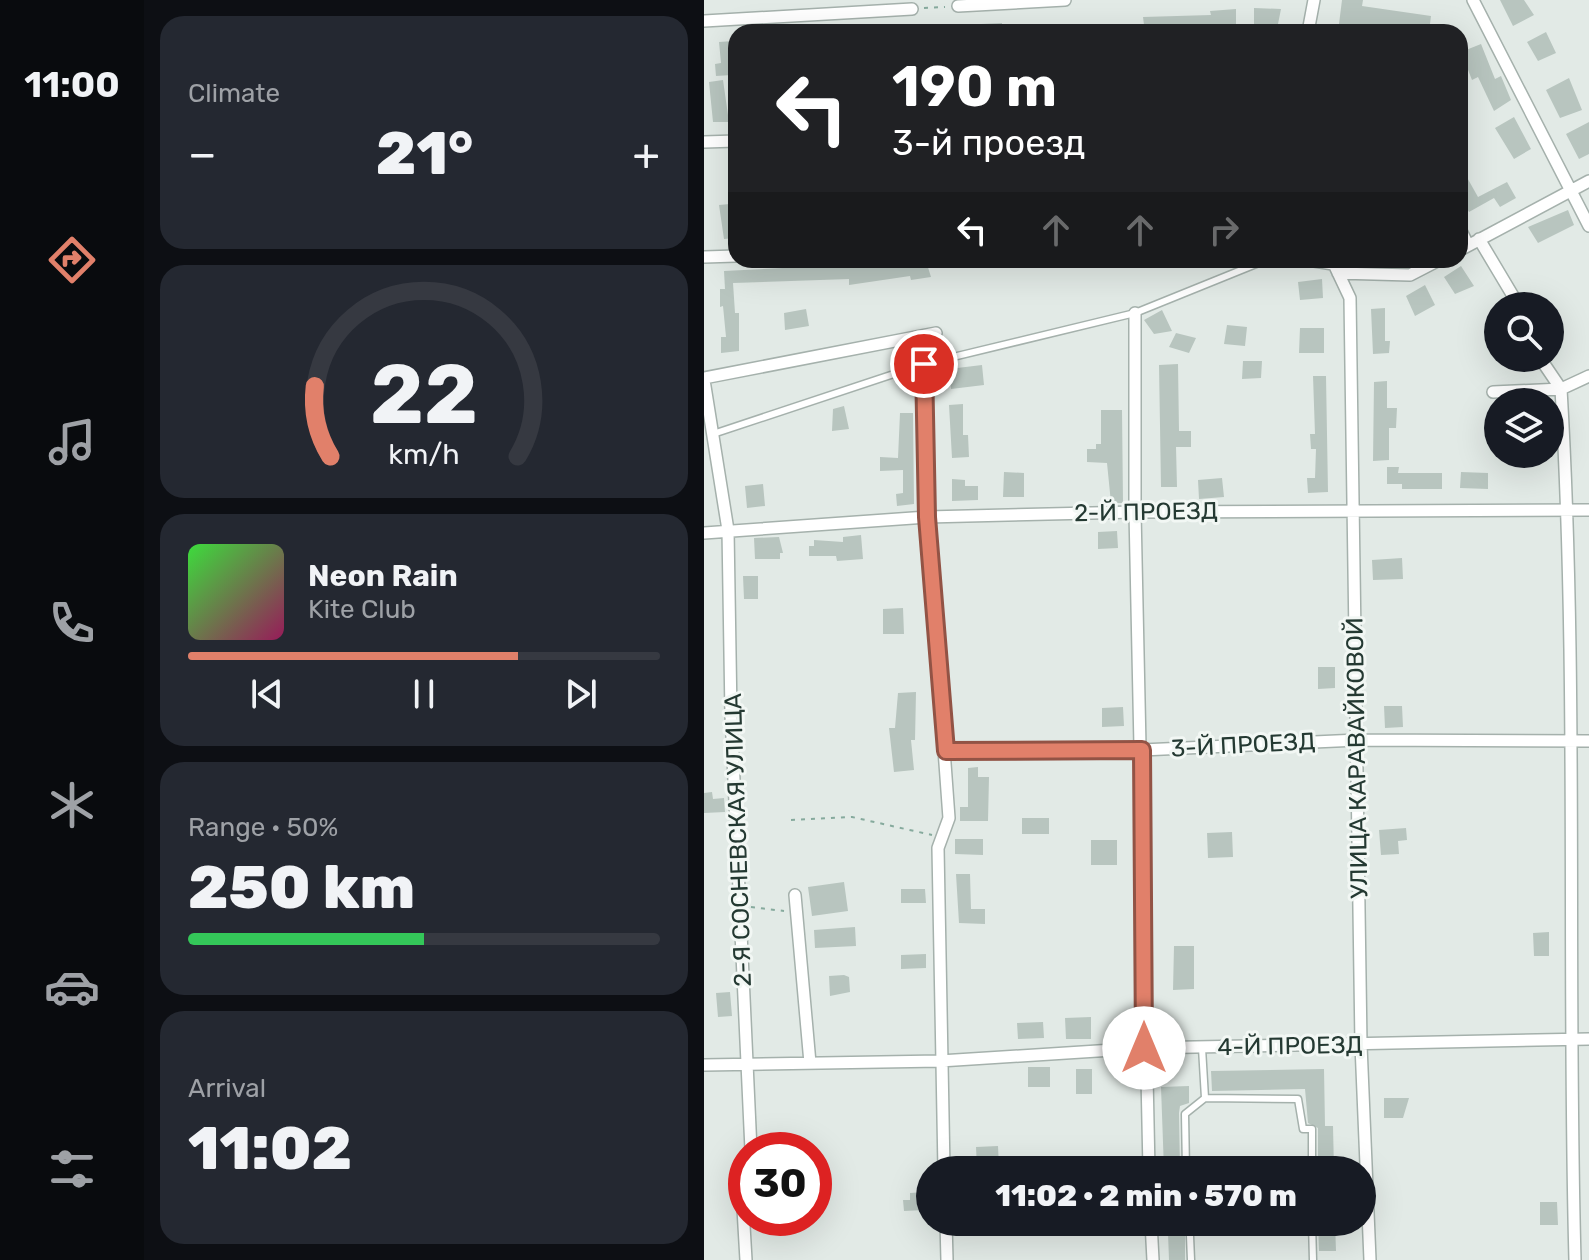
<!DOCTYPE html>
<meta charset="utf-8">
<style>
body{margin:0;font-family:Rubik,sans-serif;background:#242831;color:#f1f3f6;height:100vh;display:flex;flex-direction:column;font-size:30px;white-space:nowrap}
*{box-sizing:border-box;margin:0}
p{font-size:26px;color:#9ea1a6}
.icon{flex:none;width:44px;height:44px;fill:none;stroke:currentColor;stroke-width:2;stroke-linecap:round;stroke-linejoin:round}
.map{position:relative;flex:1;overflow:hidden}
.side{display:flex;flex-direction:column;gap:16px;padding:16px;background:#0d0f14;width:560px}
.side>*{flex:none}
.hud{position:absolute;left:24px;top:24px;width:740px;height:244px;border-radius:24px;box-shadow:0 8px 32px #0002;background:#202124;color:#fff;overflow:hidden}
.buttons{position:absolute;left:780px;top:292px;display:grid;gap:16px}
.buttons a{display:grid;place-items:center;width:80px;height:80px;border-radius:50%;background:#171b24;box-shadow:0 8px 32px #0002;font-size:40px}
.speed{position:absolute;left:24px;top:1132px;display:flex;gap:16px;font-size:40px;font-weight:700;text-align:center}
.speed>*{display:grid;place-content:center;width:104px;height:104px;border-radius:50%;background:#171b24;box-shadow:0 8px 32px #0002;line-height:1}
.speed .limit{border:12px solid #d22;background:#fff;color:#111}
.pin{position:absolute;display:grid;place-items:center;width:68px;height:68px;color:#fff;margin:-34px;border:4px solid #fff;border-radius:50%;box-shadow:0 2px 8px #0007}
.me{position:absolute;width:88px;margin:-44px;rotate:0deg;stroke-linejoin:round;filter:drop-shadow(0 0 6px #0008)}
.turn{display:flex;align-items:center;gap:28px;height:168px;padding:0 32px;font-size:36px}
.turn .icon{width:104px;height:104px;stroke-width:2.5}
.turn b{display:block;font-size:56px;line-height:68px}
.lanes{display:flex;align-items:center;height:76px;padding:0 32px;background:#0003;justify-content:center;gap:40px;direction:ltr}
.lanes .off{opacity:.35}
.big{font-size:60px;font-weight:800;line-height:1.1}
.side .tile{flex:1;display:flex;flex-direction:column;justify-content:center;gap:12px;min-width:0;padding:0 28px;border-radius:24px;background:#242831}
.side .dial{align-items:center;gap:0}
.dial svg{height:208px;overflow:visible;fill:none;stroke:#363941;stroke-width:7;stroke-linecap:round;text-anchor:middle}
.dial text{fill:#f1f3f6;stroke:none}
.song{display:flex;align-items:center;gap:24px}
.cover{width:96px;height:96px;border-radius:12px;background:linear-gradient(135deg,hsl(120 70% 55%),hsl(330 70% 35%))}
.played{height:8px;border-radius:4px;background:linear-gradient(90deg,#e1806a 70%,#363941 70%)}
.keys{display:flex;justify-content:space-around;direction:ltr}
.heat{display:flex;justify-content:space-between;align-items:center;font-size:44px;direction:ltr}
.charge{height:12px;border-radius:6px;background:linear-gradient(90deg,#34c759 50%,#363941 0)}
.trip{position:absolute;left:212px;top:1156px;width:460px;height:80px;border-radius:40px;background:#171b24;box-shadow:0 8px 32px #0002;font-weight:800;line-height:80px;text-align:center}
main{display:flex;flex:1;min-height:0}
.dock{display:flex;flex-direction:column;width:144px;justify-content:space-around;align-items:center;background:#090b0e;color:#9ea1a6}
.dock .icon{width:56px;height:56px}
.dock .on{color:#e1806a}
.dock b{font-size:36px;color:#f1f3f6}
.map>svg:first-child{display:block}
</style>
<main>
<nav class="dock">
<b>11:00</b>
<svg class="icon on" aria-label="directions" viewBox="0 0 24 24"><path d="M12 3l9 9-9 9-9-9zM9 14v-3h6M13 9l2 2-2 2"/></svg>
<svg class="icon" aria-label="music" viewBox="0 0 24 24"><path d="M9 18V5l10-2v13"/><circle cx="6" cy="18" r="3"/><circle cx="16" cy="16" r="3"/></svg>
<svg class="icon" aria-label="phone" viewBox="0 0 24 24"><path d="M5 4h4l2 5-3 2q2 4 5 5l2-3 5 2v4C11 20 4 13 5 4z"/></svg>
<svg class="icon" aria-label="climate" viewBox="0 0 24 24"><path d="M12 3v18M4 7l16 10M4 17L20 7"/></svg>
<svg class="icon" aria-label="car" viewBox="0 0 24 24"><path d="M5 17H2v-5l4-1 3-4h7l3 4 3 1v5h-3M9 17h6M6 11h13"/><circle cx="7" cy="17" r="2"/><circle cx="17" cy="17" r="2"/></svg>
<svg class="icon" aria-label="filters" viewBox="0 0 24 24"><path d="M4 7h16M4 17h16"/><circle cx="9" cy="7" r="2"/><circle cx="15" cy="17" r="2"/></svg>
</nav>
<section class="side">
<div class="tile"><p>Climate</p>
<div class="heat"><a>−</a><b class="big">21°</b><a>+</a></div>
</div>
<div class="tile dial"><svg viewBox="0 0 100 80">
<path d="M14 69A42 42 0 1 1 86 69"/>
<path d="M14 69A42 42 0 0 1 8 42" stroke="#e1806a"/>
<text x="50" y="56" font-size="32" font-weight="700">22</text>
<text x="50" y="72" font-size="11">km/h</text>
</svg></div>
<div class="tile">
<div class="song"><i class="cover"></i><div><b>Neon Rain</b><p>Kite Club</p></div></div>
<div class="played"></div>
<div class="keys"><svg class="icon" aria-label="previous" viewBox="0 0 24 24"><path d="M18 5L8 12l10 7zM5 5v14"/></svg><svg class="icon" aria-label="pause" viewBox="0 0 24 24"><path d="M8 5v14M16 5v14"/></svg><svg class="icon" aria-label="next" viewBox="0 0 24 24"><path d="M6 5l10 7-10 7zM19 5v14"/></svg></div>
</div>
<div class="tile"><p>Range · 50%</p><b class="big">250 km</b><div class="charge"></div></div>
<div class="tile"><p>Arrival</p><b class="big">11:02</b></div>
</section>
<div class="map">
<svg width="885" height="1260" viewBox="0 0 885 1260">
<rect width="100%" height="100%" fill="#e2eae6"/>
<!-- building -->
<path fill="#b8c5bf" d="M638 0H659L658 6 727 16 725 32H634Z
M796 0H820L830 15 809 26Z
M550 8 577 9 574 24 550 25Z
M532 9V25L495 27V32H424V27L440 25 439 17 507 15 506 11Z
M298 23V32H256V25Z
M842 32 852 53 834 61 823 42Z
M29 41 28 75 12 76 11 64 17 63 15 42Z
M777 44 791 79 797 76 807 100 790 111 774 77 768 80 757 52Z
M865 78 878 110 856 118 842 90Z
M19 80 25 122H9L5 82Z
M810 117 827 149 810 159 791 128Z
M885 122V154L875 159 862 134Z
M756 165 774 197 803 182 812 198 796 207 790 198 765 212 756 197Z
M26 204 31 238 20 239 15 205Z
M864 210 870 225 834 243 824 227Z
M222 261 227 277 207 280 206 276 145 285V279L29 283 31 313H35V351L17 353V337H22L19 306 16 307V289H21L20 271Z
M757 266 770 286 751 294 740 277Z
M618 279 619 298 596 300 594 282Z
M721 285 731 305 711 316 702 296Z
M681 308V341H686L685 353 669 354 667 309Z
M102 309 105 326 81 330 80 313Z
M458 310 468 331 450 334 440 320Z
M523 325 543 327 541 346 520 344Z
M596 328H620V353H595Z
M472 333 492 338 485 353 465 347Z
M539 361H558L557 378 538 379Z
M474 364 475 431H487V447H472L473 487H457L455 365Z
M278 365 280 385 247 389 245 369Z
M609 376H622L624 492 604 493 603 478H611L612 449H607L606 434H611Z
M683 381V408H693L692 428H685V460L669 461 670 382Z
M259 404V435H264L265 457 248 458 245 405Z
M140 406 145 429 128 431 129 409Z
M397 410H418L419 503H407L403 463 383 462V449H392V444H397Z
M196 413H209L210 504 193 506 192 494 199 493V470L176 471V457L194 458Z
M683 467H695L694 473H738V489H698V484H683Z
M300 472 320 473V497H299Z
M757 472 784 473V489L756 488Z
M518 478 520 497 495 499 494 480Z
M248 479 261 480V486H274V500L248 501Z
M59 484 61 506 43 508 41 486Z
M413 531 414 548 394 549V532Z
M157 535 159 559 133 561 132 556H105V546H110V540L139 542V537Z
M75 537 79 553H76V559H51L50 538Z
M698 558 699 579 669 580 668 560Z
M39 576H54V599H40Z
M199 608 200 634H179V609Z
M614 667H631V688L614 689Z
M212 692 211 740H207L210 770 190 772 185 728H191L194 693Z
M680 706H698L699 727 681 728Z
M419 707 420 726 398 727V708Z
M274 767V777H285L284 821H256V807H264V768Z
M8 792 9 799 20 798 21 812 0 813V793Z
M318 818H345V834H318Z
M702 828 703 840 694 841 695 854 677 855 675 830Z
M528 832 529 857 504 858 503 833Z
M251 839H279V855L251 854Z
M387 840H413V865H387Z
M252 874H266L267 909H281V924L255 923Z
M140 882 144 911 108 916 104 887Z
M197 889H221L222 903H197Z
M151 927 152 946 111 948 110 930Z
M845 932V956H830L829 933Z
M470 946H490V989L469 990Z
M222 954V968L197 969V955Z
M140 975 145 977 146 992 126 996 125 976Z
M26 992 28 1016 14 1017 12 993Z
M387 1017V1039H362L361 1018Z
M339 1022 340 1038 314 1039 313 1023Z
M324 1067H346V1087H324Z
M372 1069H388V1094H372Z
M620 1069 621 1126H629L630 1170H614V1128L604 1123 601 1089 508 1091 507 1071Z
M485 1086V1103L476 1106 475 1113 476 1170H460L457 1087Z
M680 1098H705L699 1118H680Z
M294 1146 295 1167 273 1168 272 1147Z
M220 1192 221 1210 200 1211 199 1200H206V1193Z
M836 1202H853L854 1225H836Z
M614 1222H631L632 1251H615Z
M464 1233H481V1260H465Z"/>
<g fill="none" stroke-linecap="round" stroke-linejoin="round">
<defs>
<path id="lane" d="M9 434 220 364 431 313 562 260
M498 1048 501 1098 594 1099 599 1129H608V1170
M482 1170 481 1114 501 1098
M608 1222 609 1260
M486 1236 487 1260"/>
<path id="street" d="M769 0 885 226
M254 6 361 0
M0 21 208 9
M604 32 610 0
M0 142 32 141
M756 229 764 245
M775 239 815 306
M756 250 885 181
M0 257 32 256
M604 260 629 264
M628 260 646 298 657 1045 666 1260
M634 273 706 275 735 260
M431 313V512L445 1170
M836 358 857 389
M220 364 223 517 245 818 234 848 240 1170
M0 378 232 333
M0 380 24 530 27 715 47 1150
M857 389C874 679 863 970 871 1260
M789 392 857 389 885 376
M0 533 223 517 431 512 885 510
M242 751 438 750 654 740 885 741
M91 895 106 1063
M0 1065 236 1061 440 1048 885 1039
M42 1167 37 1174 42 1260
M242 1222 243 1260
M447 1222 449 1260"/>
</defs>
<!-- lane casing -->
<use href="#lane" stroke="#a5b1ac" stroke-width="9"/>
<!-- street casing -->
<use href="#street" stroke="#a5b1ac" stroke-width="14"/>
<!-- path -->
<path stroke="#86aa9d" stroke-width="2" stroke-dasharray="4 6" stroke-linecap="butt" d="M220 8 241 7
M87 820 148 817 228 835
M47 907 80 911"/>
<!-- lane -->
<use href="#lane" stroke="#fff" stroke-width="6"/>
<!-- street -->
<use href="#street" stroke="#fff" stroke-width="11"/>
</g>
<g fill="none" stroke-linecap="round" stroke-linejoin="round">
<defs>
<path id="route" d="M220 364 223 517 242 751 438 750 440 1048"/>
</defs>
<!-- route casing -->
<use href="#route" stroke="#925345" stroke-width="20"/>
<!-- route -->
<use href="#route" stroke="#e1806a" stroke-width="14"/>
</g>
<g text-anchor="middle" dominant-baseline="central" stroke-width="6" stroke-linejoin="round" paint-order="stroke">
<!-- street labels -->
<g font-size="24" fill="#243932" stroke="#f2f7f4">
<text transform="translate(442 512) rotate(-1)">2-Й ПРОЕЗД</text>
<text transform="translate(539 745) rotate(-3)">3-Й ПРОЕЗД</text>
<text transform="translate(653 758) rotate(-91)">УЛИЦА КАРАВАЙКОВОЙ</text>
<text transform="translate(34 840) rotate(-92)">2-Я СОСНЕВСКАЯ УЛИЦА</text>
<text transform="translate(586 1046) rotate(-1)">4-Й ПРОЕЗД</text>
</g>
</g>
</svg>
<div class="buttons">
<a><svg class="icon" aria-label="search" viewBox="0 0 24 24"><circle cx="10" cy="10" r="6"/><path d="M15 15l6 6"/></svg></a>
<a><svg class="icon" aria-label="layers" viewBox="0 0 24 24"><path d="M12 4l9 5-9 5-9-5zM3 14l9 5 9-5"/></svg></a>
</div>
<div class="speed"><div class="limit">30</div></div>
<div class="pin" style="left:220px;top:364px;background:#d93025"><svg class="icon" aria-label="arrive" viewBox="0 0 24 24"><path d="M6 21V4h12l-3 4 3 4H6"/></svg></div>
<svg class="me" style="left:440px;top:1048px" viewBox="-20 -20 40 40"><circle r="19" fill="#fff"/><path d="M0-13L10 11 0 6-10 11z" fill="#e1806a"/></svg>
<div class="trip">11:02 · 2 min · 570 m</div>
<div class="hud">
<div class="turn"><svg class="icon" aria-label="left" viewBox="0 0 24 24"><path d="M17 20v-9H6M10 6l-5 5 5 5"/></svg><div><b>190 m</b>3-й проезд</div></div>
<div class="lanes"><svg class="icon" aria-label="left" viewBox="0 0 24 24"><path d="M17 20v-9H6M10 6l-5 5 5 5"/></svg><svg class="icon off" aria-label="ahead" viewBox="0 0 24 24"><path d="M12 20V5M6 11l6-6 6 6"/></svg><svg class="icon off" aria-label="ahead" viewBox="0 0 24 24"><path d="M12 20V5M6 11l6-6 6 6"/></svg><svg class="icon off" aria-label="right" viewBox="0 0 24 24"><path d="M7 20v-9h11M14 6l5 5-5 5"/></svg></div>
</div>
</div>
</main>
